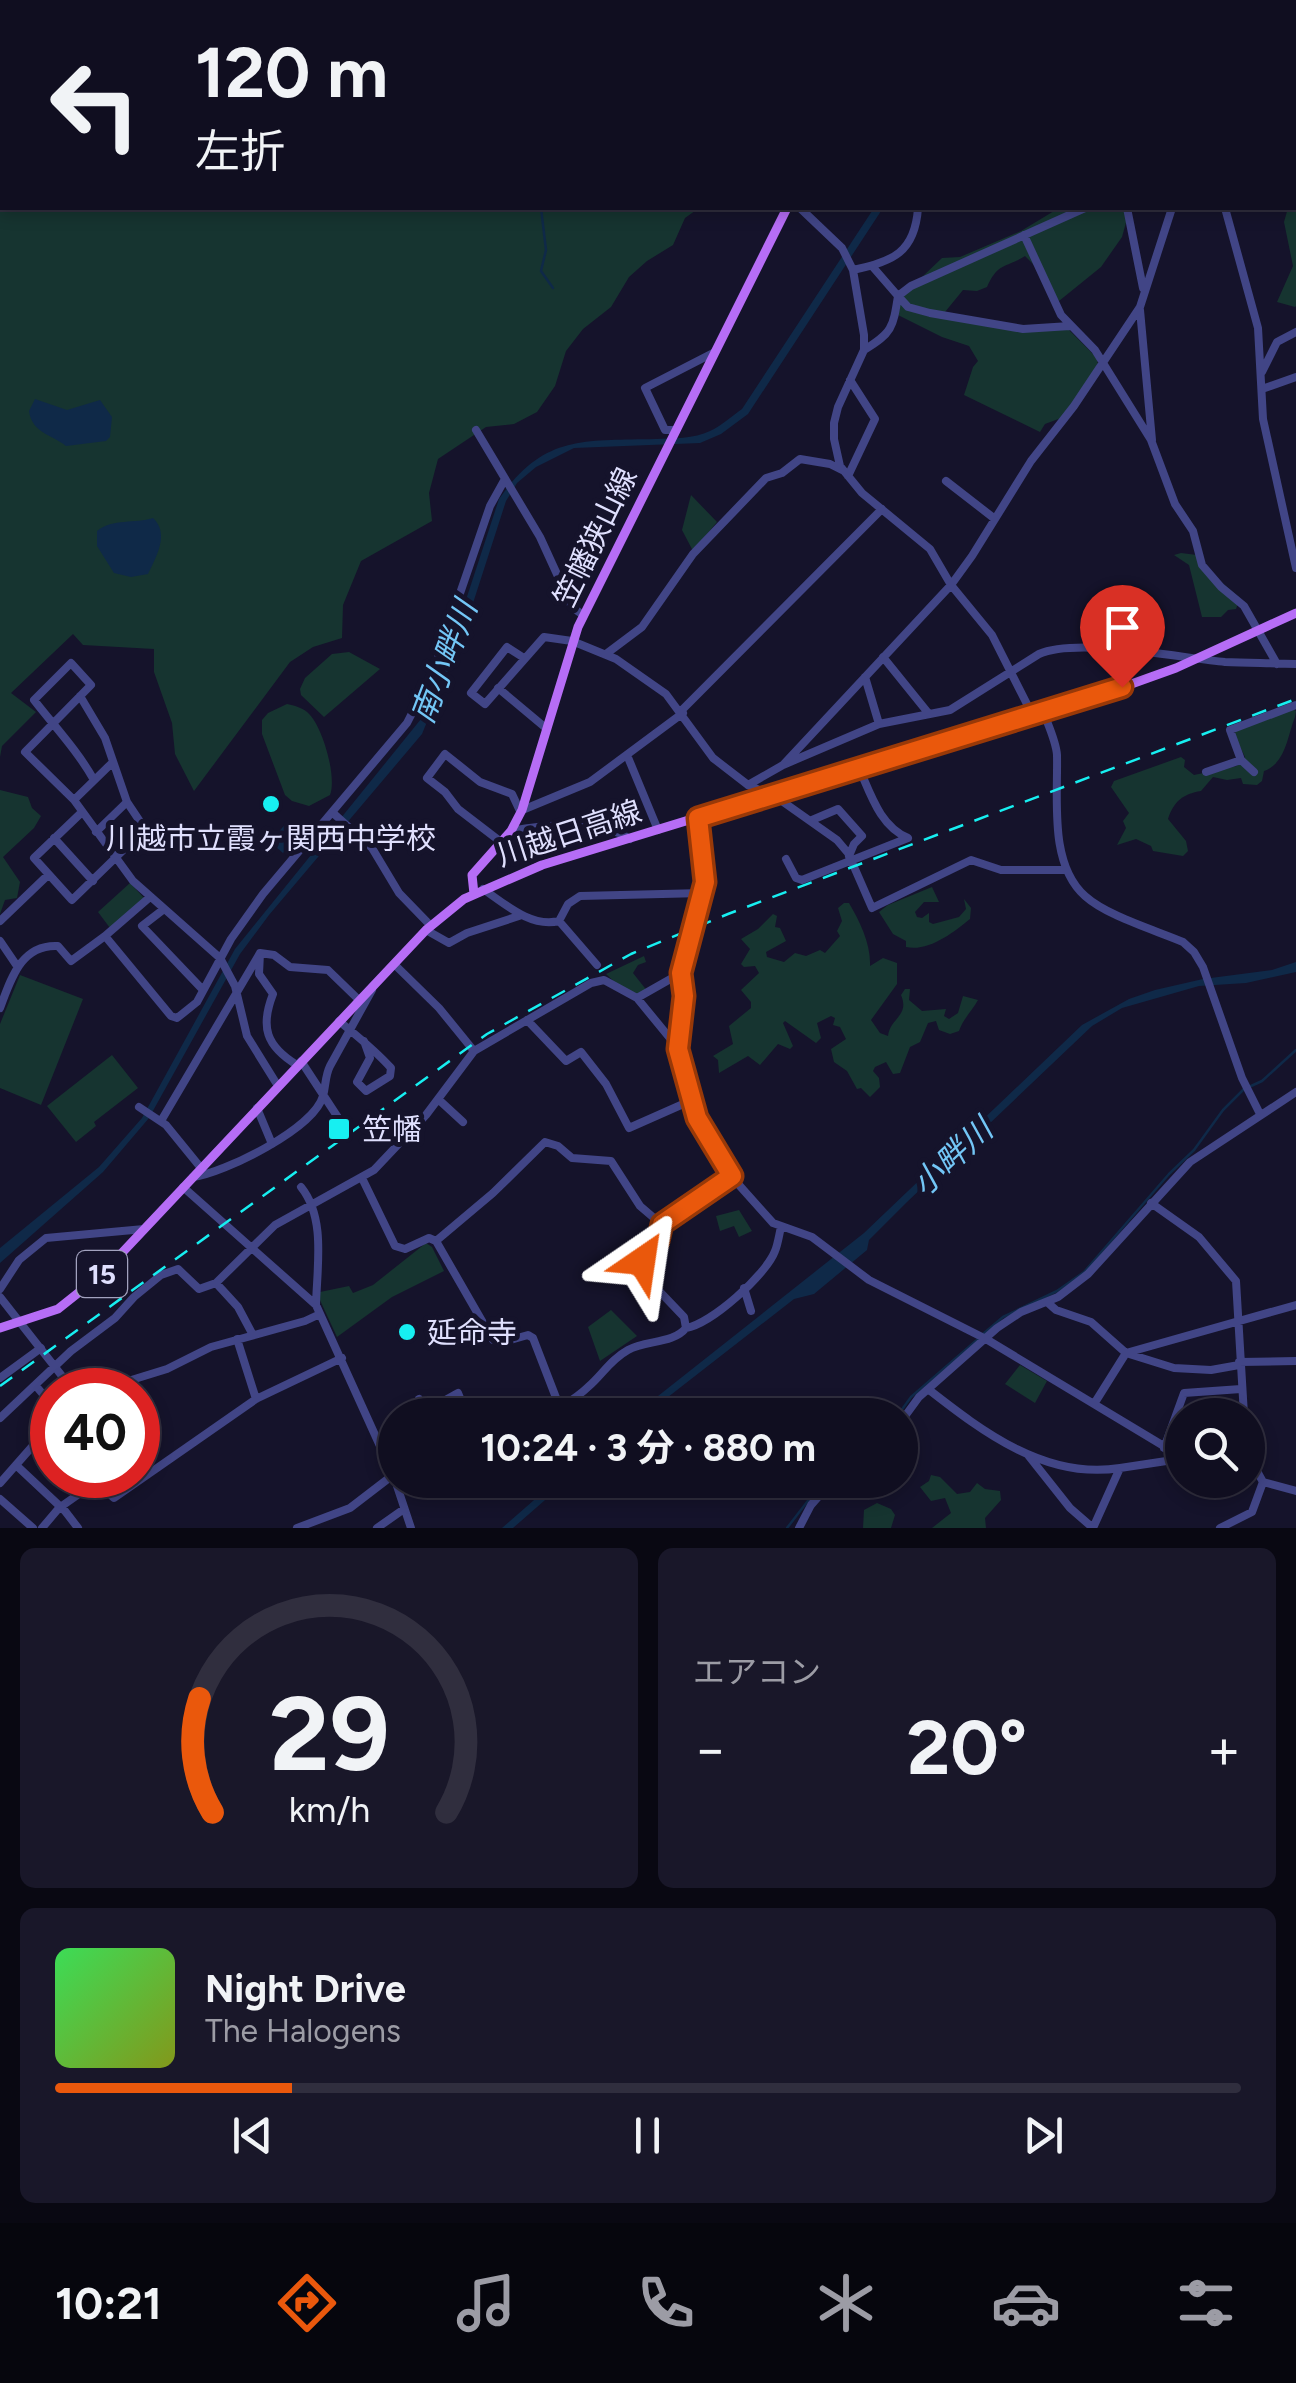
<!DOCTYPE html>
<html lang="ja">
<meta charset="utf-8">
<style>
body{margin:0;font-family:Figtree,"Noto Sans JP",sans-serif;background:#191729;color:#f1f3f6;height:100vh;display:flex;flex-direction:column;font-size:38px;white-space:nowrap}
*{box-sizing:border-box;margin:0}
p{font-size:32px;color:#9c9ca5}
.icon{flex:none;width:55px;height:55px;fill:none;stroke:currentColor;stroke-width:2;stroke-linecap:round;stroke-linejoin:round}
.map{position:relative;height:1528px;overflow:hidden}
.panel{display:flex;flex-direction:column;gap:20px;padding:20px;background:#090812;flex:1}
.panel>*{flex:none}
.banner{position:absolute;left:0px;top:0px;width:1298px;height:210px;box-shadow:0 5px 15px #0003,0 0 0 2px #302e3e;background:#100e20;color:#f1f3f6;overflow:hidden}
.fabs{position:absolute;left:1165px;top:1398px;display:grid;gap:20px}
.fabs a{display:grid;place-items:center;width:100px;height:100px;border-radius:50%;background:#100e20;box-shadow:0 5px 15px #0003,0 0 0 2px #302e3e;font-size:50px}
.speed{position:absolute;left:30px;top:1368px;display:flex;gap:20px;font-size:50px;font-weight:700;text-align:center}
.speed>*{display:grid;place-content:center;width:130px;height:130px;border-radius:50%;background:#100e20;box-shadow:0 5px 15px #0003,0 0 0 2px #302e3e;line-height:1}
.speed .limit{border:15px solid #d22;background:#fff;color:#111}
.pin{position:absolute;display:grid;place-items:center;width:85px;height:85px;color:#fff;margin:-102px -42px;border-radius:50% 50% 50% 0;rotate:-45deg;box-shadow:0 0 10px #0007}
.pin .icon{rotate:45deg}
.me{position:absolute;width:110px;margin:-55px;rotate:32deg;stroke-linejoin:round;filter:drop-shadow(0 0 8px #0008)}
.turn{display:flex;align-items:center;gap:35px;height:210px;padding:0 30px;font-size:45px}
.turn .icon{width:130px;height:130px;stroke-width:2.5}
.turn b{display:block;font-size:70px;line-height:85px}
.big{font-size:75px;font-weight:700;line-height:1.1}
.panel .widget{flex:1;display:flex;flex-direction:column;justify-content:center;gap:15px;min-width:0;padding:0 35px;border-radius:15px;background:#191729}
.panel .dial{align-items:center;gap:0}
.dial svg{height:260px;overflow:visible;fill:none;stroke:#302e3e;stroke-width:7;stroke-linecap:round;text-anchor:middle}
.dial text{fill:#f1f3f6;stroke:none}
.song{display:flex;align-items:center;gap:30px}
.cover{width:120px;height:120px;border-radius:15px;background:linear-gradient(135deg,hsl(130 70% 55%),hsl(70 70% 35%))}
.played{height:10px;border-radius:5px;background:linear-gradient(90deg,#ea580c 20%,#302e3e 20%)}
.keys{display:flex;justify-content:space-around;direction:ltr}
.heat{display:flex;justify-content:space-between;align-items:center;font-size:55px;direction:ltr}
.panel .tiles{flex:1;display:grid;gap:20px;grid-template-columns:1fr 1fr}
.widget:last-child{grid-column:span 2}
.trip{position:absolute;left:378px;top:1398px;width:540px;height:100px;border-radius:50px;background:#100e20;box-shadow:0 5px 15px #0003,0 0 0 2px #302e3e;font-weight:700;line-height:100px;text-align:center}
.tab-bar{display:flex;height:160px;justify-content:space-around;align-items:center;background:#06060d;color:#9c9ca5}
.tab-bar .icon{width:70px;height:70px}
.tab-bar .current{color:#ea580c}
.tab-bar b{font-size:45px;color:#f1f3f6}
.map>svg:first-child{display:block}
</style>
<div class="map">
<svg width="1296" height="1528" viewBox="0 0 1296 1528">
<rect width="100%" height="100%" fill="#15132b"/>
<!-- green -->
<path fill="#163430" d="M0 0H888L2 2V208H699L685 218 673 245 647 261 629 277 611 307 583 329 566 351 555 386 537 412 514 424 486 427 438 459 429 493 432 521 361 561 343 605 342 638 313 647 290 662 194 791 175 754 172 723 154 672V649L83 645 73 634 11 693 36 712 2 746 0 757Z
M1296 194V306L1295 307 1277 302 1293 266 1284 222 1288 208H1295Z
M1059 208 1065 212 1076 208H1130L1122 237 1101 267 1059 301 1042 273 1025 256C1006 268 998 262 987 287L977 291 963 290 945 312 1042 330H1069L1097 358 1098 367 1061 418 1045 424 1040 432 964 395 973 367 978 361 969 346 942 337 898 315 902 296 942 258 960 257 1021 231Z
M691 495 717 522 693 551 682 530Z
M1181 553 1197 555 1213 575 1240 598 1236 609 1228 610 1221 617H1202L1189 565 1174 555Z
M349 652 380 669 324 717 301 695 300 689 305 678 332 654Z
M287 704C296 706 304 708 310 715 323 729 337 777 330 795L309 806 292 801 285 795 262 734V720L268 713Z
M1291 708 1296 711 1295 717C1287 737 1286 763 1264 771L1262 781 1257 785 1243 784 1241 778 1227 780 1213 777 1201 791C1183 794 1174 801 1168 819L1186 841 1188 851 1183 856 1153 851 1151 846 1136 839 1117 845 1126 828 1123 821 1129 813 1111 787 1114 781 1181 757 1185 760 1184 767 1194 775 1237 766 1245 757 1234 734 1238 729Z
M0 790 28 797 32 808 41 816 34 828 3 857 20 882 17 898 5 900 0 914Z
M130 883 145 899 110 928 98 912Z
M932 887 939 902H924L915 912 917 917 922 918 929 913V922L933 924 959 917 966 909 964 899 971 908 970 919C953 933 928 952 906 947V941L893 934 879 912 888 905Z
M844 903H849C860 922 871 944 870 966L883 958 897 963V984L871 1020 880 1033 888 1036C890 1018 910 1016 901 995L905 989H910L909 1000 922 1011 946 1009 944 1016 949 1019 958 1013 963 996 978 1000C972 1011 963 1019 959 1031L950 1034 939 1030 936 1021 928 1023 920 1042 910 1047 900 1073 893 1074 886 1062 875 1067 873 1071 879 1078 880 1087 870 1097 861 1088 857 1089 847 1071 834 1062 831 1049 846 1039 840 1027 833 1025 835 1018 831 1016 817 1023 821 1038 816 1043 785 1021 783 1023 793 1046 790 1049 778 1044 760 1065 748 1056 719 1073 718 1060 713 1056 733 1044 729 1026 751 1008V1002L741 990 759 973 755 966 744 967 741 964 750 949 741 939 758 929 773 914 777 916 775 927 780 928 786 941 766 952 767 957 784 962 795 953 806 956 820 950 825 953 840 936 837 931 842 921 838 908Z
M644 956 646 962 638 965 633 973 648 992C629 997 619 986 606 974Z
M20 975 83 999 41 1105 0 1088V1024Z
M112 1055 138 1088 94 1122 96 1126 76 1142 47 1106Z
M739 1210 752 1231 739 1237 734 1226 720 1231 716 1216Z
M426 1243 432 1247 444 1271 392 1297 337 1337 319 1298 320 1292 349 1286 353 1293 373 1285Z
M611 1310 637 1336 600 1361 588 1327Z
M1020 1365 1047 1381 1035 1403 1005 1384Z
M931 1475 940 1477 957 1494 970 1492 977 1483 985 1489 1000 1491 1001 1500 985 1518 986 1528H932L951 1513 945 1498 931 1501 920 1487 929 1481Z
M877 1503 891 1509 895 1515 891 1528H863L864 1510Z"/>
<!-- water -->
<path fill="#0f2948" d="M874 208H883L748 414 721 434 700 443 574 448 536 467 517 483 506 501 464 631 422 734 269 915 240 954 149 1118 103 1172 0 1263V1248L99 1167 142 1118 235 949 421 719 443 670 499 499C544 434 584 441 656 439 673 438 694 439 710 431 721 426 732 416 742 409Z
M35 399 67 410 100 400 112 417 110 437 106 441 66 446C51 434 32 433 29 411Z
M153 518C170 534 156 557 148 574L131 577 114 573 97 546V531C113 518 135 524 153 518Z
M288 821 301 832 283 853 270 842Z
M1296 962V972L1246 983 1199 986 1122 1008 1092 1026 907 1202 869 1240 867 1250 814 1294 794 1299 645 1415H634L864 1233 1082 1025 1129 999 1155 990 1203 979 1272 970Z
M557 1480H568L513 1528H502Z"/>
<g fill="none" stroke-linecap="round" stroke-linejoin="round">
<!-- stream -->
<path stroke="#0f2948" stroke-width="2.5" d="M541 208 546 250 541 271 553 288
M1251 1086 1262 1081 1296 1050
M983 1334 1003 1317 1057 1291 1084 1272 1169 1174 1194 1150 1223 1110 1244 1089
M898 1415 911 1397 978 1339
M787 1528 824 1480"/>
<!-- minor -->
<path stroke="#414586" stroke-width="8" d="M1086 0 1089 2
M1269 2V0
M800 208 842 248 853 270 864 335V350L838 407 834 423V439L840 466 862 493 930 549 951 585 992 635 1032 714
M1127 208 1143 288
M1225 208 1258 328 1263 419 1296 568
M1024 235 1061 315 1095 350 1151 440 1175 504 1193 531 1202 565 1221 587 1244 606 1277 664
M872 266 898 296 911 286 1085 208
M853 270C893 262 915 252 918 208
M898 296 908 307 930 313 1023 329 1070 326
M1140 310 1152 440
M864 350C892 333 893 328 898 296
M1262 372 1277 342 1296 332
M1262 389 1296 377
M476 430 540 537 572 607 583 615
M676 430H665L645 388 715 352
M848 476 875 419 850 380
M946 481 995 519
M606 654 642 627 693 554 766 478 782 473 800 459 830 464 844 471
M883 657 929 714
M524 658 507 647 471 693 485 704 544 637 572 641 616 659 666 694 713 758 748 785 779 799 837 840 848 853 872 908 971 860 1001 870H1066
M865 677 879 724
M498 688 547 729
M80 696 105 738 127 802 143 826 142 832 72 900 34 858 81 813
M681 711 882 509
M1043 711C1048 725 1056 741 1057 755 1058 799 1049 864 1085 896 1107 916 1155 930 1183 942L1194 952 1203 967 1242 1078 1260 1114
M627 755 658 830
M783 765 879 724 950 710 1039 654C1077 637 1181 658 1225 662 1249 663 1273 663 1296 664
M1206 772 1241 760
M1254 772 1241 760 1230 730 1296 705
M94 780C77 750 55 727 34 700L71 663 91 685 25 752 74 800 133 881 220 958 235 986 247 1036 278 1086
M748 785 783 765 951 585 972 556 1031 461 1074 406 1140 307 1172 208
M74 800 112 763
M333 813 372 848 399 893 430 925
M698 818 705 881 681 973 684 995 678 1049 697 1118 739 1185 773 1223 812 1237 869 1280 986 1339 1182 1457
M812 820 838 809 862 836 854 844 849 856
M511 831C543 825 602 820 630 839
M96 832 127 802
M54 838 93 881
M501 842 458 809 445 792 427 778 445 754 480 782 512 794 520 811 590 782 683 713
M786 859 796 878 802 880 908 838C880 826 871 795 859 768
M483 889C505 904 531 928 559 921L568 904 580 896 703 893
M164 909 142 926 203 990
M0 921 48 875
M559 921 597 965
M426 930 449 943 467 933 522 915
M105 936 150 897
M0 941 17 966
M260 953 259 974 273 994C260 1027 266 1046 297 1065
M394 964 439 1008 474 1051
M637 998 678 1048
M0 1008C11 979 21 944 58 946L71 961 105 936 171 1016 177 1018 197 1002 231 939 263 894 407 723 433 672 490 506 505 479
M527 1020 566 1061 581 1052 606 1084 629 1128 690 1101
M339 1021C357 1036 375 1050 391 1068L390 1076 366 1091 357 1082 370 1058 364 1041
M301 1061 339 1119
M438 1099 463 1122
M139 1107 166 1125 201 1168
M257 1108 272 1144
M161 1121 260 953 274 955 290 967 328 970 359 1000
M193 1177C224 1173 314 1129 323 1096 326 1085 325 1076 330 1066L372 990
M362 1178 395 1246 405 1249 429 1238 436 1241 493 1340 503 1342 528 1335 533 1338 560 1408
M183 1187 316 1305 395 1479
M301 1187C326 1218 317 1266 316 1305
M1151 1203 1199 1237 1236 1281 1244 1415
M436 1241 493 1193 545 1142 558 1146 572 1158 611 1161 640 1206 661 1224 732 1176
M216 1283 238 1307 253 1335
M744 1288 751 1311
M0 1289 19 1260 46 1238 144 1229
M0 1297 73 1390
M1047 1302 1056 1310 1091 1322 1126 1353 1174 1368 1211 1370 1239 1365
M686 1328C711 1324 766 1275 775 1251 778 1244 779 1235 781 1227
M237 1339 256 1399
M1239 1362 1296 1361
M0 1378 41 1348
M36 1386 52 1405
M928 1389C983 1432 1046 1480 1120 1468
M99 1390 167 1369 211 1347 305 1321 320 1314
M419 1399 425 1415
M1094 1404 1126 1353 1296 1305
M424 1412 458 1393 467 1415
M549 1415C562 1406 577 1398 588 1387 603 1374 610 1360 628 1350 646 1340 673 1344 686 1328L684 1317 642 1273 640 1268 658 1241 661 1224
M0 1418 71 1351 115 1318 134 1297 161 1275 178 1269 199 1289 216 1283 275 1225 374 1170 426 1115 474 1051 591 983 604 980 637 998 681 973
M900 1423 919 1397 997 1328 1021 1312 1058 1297 1088 1274 1190 1162 1296 1092
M38 1444 52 1459
M1164 1448 1184 1393 1241 1389
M1028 1455 1070 1508 1093 1528 1120 1468 1173 1460 1179 1456
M1248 1455 1263 1482 1296 1491
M17 1466 65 1511 78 1528
M68 1475 82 1489
M395 1480 411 1528
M96 1482 114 1498 256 1399 342 1358
M0 1483 52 1424
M0 1499 33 1528
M42 1528 59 1508 96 1482 94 1475
M297 1528 350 1508 393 1475
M377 1528 404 1509
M799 1528 811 1505 833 1480
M1220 1528 1252 1512 1263 1482"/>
<!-- major -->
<path stroke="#b66df6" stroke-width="9" d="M897 2 898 0
M474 894 472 875 511 831 522 810 578 627 787 208
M0 1328 58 1309 102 1274 426 930 464 899 542 865 1123 687 1176 668 1296 613"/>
<!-- rail -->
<path stroke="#17eff1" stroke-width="2.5" stroke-dasharray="15 12" stroke-linecap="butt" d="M0 1386 487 1034 631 954 728 914 1296 699"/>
</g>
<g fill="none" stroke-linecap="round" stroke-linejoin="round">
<defs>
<path id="route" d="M642 1261 658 1241 662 1224 732 1176 697 1118 678 1049 684 996 681 973 705 882 698 818 1122 687"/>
</defs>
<!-- route casing -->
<use href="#route" stroke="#983908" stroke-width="25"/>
<!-- route -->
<use href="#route" stroke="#ea580c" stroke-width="18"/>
</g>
<!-- markers -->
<g fill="#17eff1" stroke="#15132b" stroke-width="4">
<circle cx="271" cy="804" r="10"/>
<rect x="327" y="1117" width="24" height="24" rx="5"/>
<circle cx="407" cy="1332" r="10"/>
</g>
<g text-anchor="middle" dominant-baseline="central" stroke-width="10" stroke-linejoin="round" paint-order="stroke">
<!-- shield labels -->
<rect fill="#15132b" stroke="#a2a2be" stroke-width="2.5" x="77" y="1251" width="50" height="46" rx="8"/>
<g font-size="28" font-weight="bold" fill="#dfdffd">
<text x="102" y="1274">15</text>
</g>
<!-- street labels -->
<g font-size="30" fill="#dfdffd" stroke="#15132b">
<text transform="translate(595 537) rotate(-64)">笠幡狭山線</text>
<text transform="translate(569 833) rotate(-18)">川越日高線</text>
</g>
<!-- poi labels -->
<g font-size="30" fill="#dfdffd" stroke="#15132b" text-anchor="start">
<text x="271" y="838" text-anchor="middle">川越市立霞ヶ関西中学校</text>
<text x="362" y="1129">笠幡</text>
<text x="427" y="1332">延命寺</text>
</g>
<!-- water labels -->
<g font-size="32" font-style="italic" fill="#73c6f6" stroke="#15132b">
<text transform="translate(444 662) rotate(-69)">南小畔川</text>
<text transform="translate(952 1157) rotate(-43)">小畔川</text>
</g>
</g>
</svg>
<div class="fabs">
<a><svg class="icon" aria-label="search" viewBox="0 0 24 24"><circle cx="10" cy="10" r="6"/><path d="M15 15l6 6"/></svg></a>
</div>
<div class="speed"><div class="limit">40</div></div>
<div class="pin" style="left:1122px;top:687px;background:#d93025"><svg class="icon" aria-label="arrive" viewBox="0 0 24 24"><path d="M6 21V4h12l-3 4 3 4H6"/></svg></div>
<svg class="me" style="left:642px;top:1261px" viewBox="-20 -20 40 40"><path d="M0-17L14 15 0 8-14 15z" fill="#ea580c" stroke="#fff" stroke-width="4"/></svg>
<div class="trip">10:24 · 3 分 · 880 m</div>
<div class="banner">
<div class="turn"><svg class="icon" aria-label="left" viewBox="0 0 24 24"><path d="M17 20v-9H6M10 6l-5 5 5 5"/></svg><div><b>120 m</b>左折</div></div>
</div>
</div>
<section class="panel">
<div class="tiles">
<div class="widget dial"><svg viewBox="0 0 100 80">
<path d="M14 69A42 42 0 1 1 86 69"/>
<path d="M14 69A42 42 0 0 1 10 34" stroke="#ea580c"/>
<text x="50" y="56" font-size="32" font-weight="700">29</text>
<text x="50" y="72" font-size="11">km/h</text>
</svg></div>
<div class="widget"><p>エアコン</p>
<div class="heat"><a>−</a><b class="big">20°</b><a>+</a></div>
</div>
<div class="widget">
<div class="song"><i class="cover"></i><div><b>Night Drive</b><p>The Halogens</p></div></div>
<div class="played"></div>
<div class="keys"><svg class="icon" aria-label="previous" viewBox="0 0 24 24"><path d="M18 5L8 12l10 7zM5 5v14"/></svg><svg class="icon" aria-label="pause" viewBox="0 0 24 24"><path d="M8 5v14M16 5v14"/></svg><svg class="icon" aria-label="next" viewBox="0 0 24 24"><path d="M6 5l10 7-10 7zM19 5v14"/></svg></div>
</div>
</div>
</section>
<nav class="tab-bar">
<b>10:21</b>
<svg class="icon current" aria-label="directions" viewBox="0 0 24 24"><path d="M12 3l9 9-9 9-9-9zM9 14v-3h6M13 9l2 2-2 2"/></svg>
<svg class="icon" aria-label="music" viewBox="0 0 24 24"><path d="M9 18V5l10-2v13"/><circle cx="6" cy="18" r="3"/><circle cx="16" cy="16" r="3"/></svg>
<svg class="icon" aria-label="phone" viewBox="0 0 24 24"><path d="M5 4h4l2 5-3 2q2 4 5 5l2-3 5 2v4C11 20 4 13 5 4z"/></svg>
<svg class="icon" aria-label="climate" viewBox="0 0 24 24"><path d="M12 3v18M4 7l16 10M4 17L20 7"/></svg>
<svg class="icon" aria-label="car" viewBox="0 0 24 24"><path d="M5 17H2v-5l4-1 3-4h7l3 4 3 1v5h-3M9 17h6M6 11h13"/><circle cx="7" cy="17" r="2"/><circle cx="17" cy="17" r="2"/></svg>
<svg class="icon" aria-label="filters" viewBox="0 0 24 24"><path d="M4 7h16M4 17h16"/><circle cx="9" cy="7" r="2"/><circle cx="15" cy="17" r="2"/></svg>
</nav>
